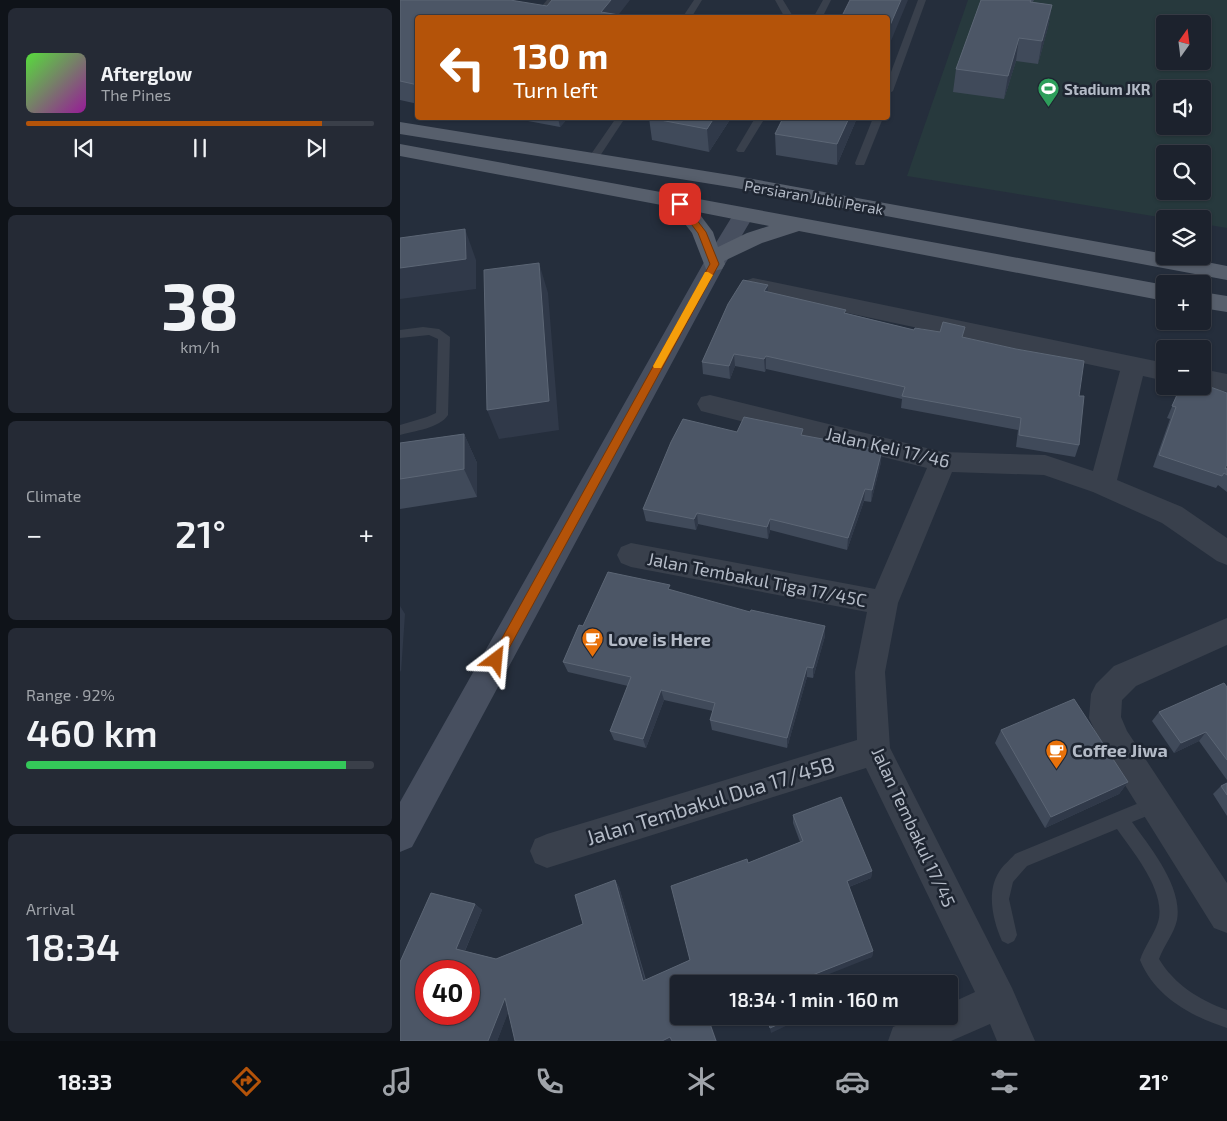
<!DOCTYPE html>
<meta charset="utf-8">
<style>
body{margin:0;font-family:"Exo 2",sans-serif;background:#252a35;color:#f1f3f6;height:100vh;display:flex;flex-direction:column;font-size:19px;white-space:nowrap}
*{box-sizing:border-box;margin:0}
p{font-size:16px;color:#a0a4aa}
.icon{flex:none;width:28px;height:28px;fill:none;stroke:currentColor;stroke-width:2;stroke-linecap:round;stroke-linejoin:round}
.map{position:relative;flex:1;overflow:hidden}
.side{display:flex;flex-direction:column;gap:8px;padding:8px;background:#0f1319;width:400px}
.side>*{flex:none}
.hud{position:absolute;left:15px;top:15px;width:475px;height:105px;border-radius:5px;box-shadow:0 1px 4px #0004,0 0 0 1px #3a3f49;background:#b45309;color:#fff;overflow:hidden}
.needle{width:32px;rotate:14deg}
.controls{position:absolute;left:756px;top:15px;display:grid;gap:10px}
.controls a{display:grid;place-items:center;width:55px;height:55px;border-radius:5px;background:#1c222d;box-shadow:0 1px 4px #0004,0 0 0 1px #3a3f49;font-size:25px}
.speed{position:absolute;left:15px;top:960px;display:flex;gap:10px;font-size:25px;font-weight:700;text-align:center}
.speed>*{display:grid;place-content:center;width:65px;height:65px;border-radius:50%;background:#1c222d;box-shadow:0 1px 4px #0004,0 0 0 1px #3a3f49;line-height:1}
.speed .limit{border:8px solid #d22;background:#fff;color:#111}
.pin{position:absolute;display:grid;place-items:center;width:42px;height:42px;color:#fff;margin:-21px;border-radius:10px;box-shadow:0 2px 8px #0006}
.me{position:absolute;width:55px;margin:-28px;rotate:29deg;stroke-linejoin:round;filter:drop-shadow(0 0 4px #0008)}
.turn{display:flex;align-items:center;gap:18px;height:105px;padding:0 15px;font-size:22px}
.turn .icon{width:65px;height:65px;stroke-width:2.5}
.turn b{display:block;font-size:35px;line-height:42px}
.big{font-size:38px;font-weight:600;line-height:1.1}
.side .card{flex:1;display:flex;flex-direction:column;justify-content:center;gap:8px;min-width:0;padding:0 18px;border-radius:8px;background:#252a35}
.side .dial{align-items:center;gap:0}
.dial b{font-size:65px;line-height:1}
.song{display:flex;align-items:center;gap:15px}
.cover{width:60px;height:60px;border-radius:8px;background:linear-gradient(135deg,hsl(110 70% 55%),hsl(300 70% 35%))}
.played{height:5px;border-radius:2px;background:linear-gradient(90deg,#b45309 85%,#3a3f49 85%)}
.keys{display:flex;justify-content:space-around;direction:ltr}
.heat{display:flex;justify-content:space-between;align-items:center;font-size:28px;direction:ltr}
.charge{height:8px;border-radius:4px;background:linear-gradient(90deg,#34c759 92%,#3a3f49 0)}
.trip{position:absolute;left:270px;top:975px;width:288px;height:50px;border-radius:5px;background:#1c222d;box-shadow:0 1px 4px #0004,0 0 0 1px #3a3f49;font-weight:600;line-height:50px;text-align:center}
.menu{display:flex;height:80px;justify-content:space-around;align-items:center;background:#0b0e12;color:#a0a4aa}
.menu .icon{width:35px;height:35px}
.menu .active{color:#b45309}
.menu b{font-size:22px;color:#f1f3f6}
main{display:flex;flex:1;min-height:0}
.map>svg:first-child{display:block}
</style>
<main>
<section class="side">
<div class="card">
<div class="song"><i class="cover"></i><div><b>Afterglow</b><p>The Pines</p></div></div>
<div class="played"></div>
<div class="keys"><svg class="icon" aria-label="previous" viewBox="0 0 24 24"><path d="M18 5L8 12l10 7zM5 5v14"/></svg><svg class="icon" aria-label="pause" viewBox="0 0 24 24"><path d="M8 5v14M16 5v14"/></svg><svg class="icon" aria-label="next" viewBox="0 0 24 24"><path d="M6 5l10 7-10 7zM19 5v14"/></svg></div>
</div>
<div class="card dial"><b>38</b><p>km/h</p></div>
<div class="card"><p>Climate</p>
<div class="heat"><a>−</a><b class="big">21°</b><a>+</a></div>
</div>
<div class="card"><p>Range · 92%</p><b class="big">460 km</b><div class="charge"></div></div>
<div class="card"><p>Arrival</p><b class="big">18:34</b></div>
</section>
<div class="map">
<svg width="827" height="1041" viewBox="0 0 827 1041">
<rect width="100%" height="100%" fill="#252e3c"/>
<!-- green -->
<path fill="#27393d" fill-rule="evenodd" d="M568 0H827V228L803 224 802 219H771L507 176ZM765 24H802V61H765ZM765 89H802V126H765ZM765 154H802V191H765Z"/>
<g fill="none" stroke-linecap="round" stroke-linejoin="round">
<!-- lane -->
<path fill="#39404c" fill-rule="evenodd" d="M147 0H155L143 15H137L136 13Z
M294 0H302L291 18H282Z
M375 0H383L394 18H385Z
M423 0H431L422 18H413Z
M518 0H526L493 91 488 94V80Z
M216 118H225L196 162H188L187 160Z
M355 118H365L344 152H338L336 150Z
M473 118H483L465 163 464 165H456L455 163Z
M23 327 39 329 50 337 48 415C40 428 14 431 0 435V425L27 417 36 413 38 339 29 335 0 338V330Z
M756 796 762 798 764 804 762 810 732 822C750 847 783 887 777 920 774 934 764 945 759 959 774 984 799 1000 827 1010V1028C791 1016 755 997 740 960 744 947 754 935 758 922 767 892 733 852 717 829L627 866 613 882 609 899 617 935 614 941 608 944 602 941C593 921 586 892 599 872 603 865 610 860 615 854Z"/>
<!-- street -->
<path fill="#39404c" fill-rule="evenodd" d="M353 278 765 363V381L743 376 717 480 782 507 827 538V565L817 561 762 523 693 492 644 475 552 472 498 603 485 672 490 748 612 988 635 1041H597L590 1024 551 1041H488L493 1027 519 1016H549V1004L575 992 466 768 147 868 135 863 130 851 135 839 147 834 457 740 455 672 467 612 231 567 221 563 217 555 221 547 231 543 475 589 527 468 301 411 297 404 301 397 310 395 543 452 645 455 693 471 720 371 345 291 342 286 345 281Z
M802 369 827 374V392L800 386H802Z
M827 618V645L736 686 722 700 721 717 727 731 827 883V933L814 928 705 753 689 718 691 694 696 684 714 666Z"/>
<!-- secondary -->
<path fill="#474f5f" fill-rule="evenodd" d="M343 208 350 210 354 215 325 264 12 847 0 852V802L303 264 336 210Z"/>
<!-- primary -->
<path fill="#575f6c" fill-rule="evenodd" d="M0 122 336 176 765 254V256H776L827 266V280L336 188 0 134Z
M0 144 765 285V301L399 231 362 243 324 261 325 264 322 269 314 271 306 269 292 233 272 207 0 156ZM298 212 369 226 347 233 318 247 313 232Z
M802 292 827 296V312L802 308Z"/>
</g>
<!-- wall -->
<path fill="#404a5a" d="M0 0 147 6 230 0 18 18V104L0 100Z
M581 0H634L633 2 652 5 648 27 638 64 616 61 604 99 553 92 556 69Z
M112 118H168L160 127Z
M249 118H331L309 152 252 140Z
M457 118 437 165 376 155 375 134Z
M368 285V292L446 313 514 330 563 338 679 396V445L675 457 616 447 618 430 501 408 502 399 366 369 365 372 335 366 330 379 303 374 302 362Z
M781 386 825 469 827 468V492L818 485 816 488 753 467 770 419 767 418Z
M337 432 403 435 481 462 471 502 464 501 447 550 370 530 368 539 298 524 296 530 246 521 243 509Z
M64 434 77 463V497L0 509V443Z
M271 590 425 636 413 678 407 677 387 748 312 730 310 720 313 711 264 700 246 748 214 740 210 731 228 686 168 672 163 662 183 626Z
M827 687V780L799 741 774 753 752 721 759 712Z
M601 730 728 782 719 794 645 828 595 743Z
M827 783V816L813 794 821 786Z
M393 815 472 871 471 878 449 887 473 951 472 957 279 1016H331L311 1025 108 1012 97 1041H0L75 904 82 910 65 951 96 959 183 924 215 880 219 887 246 980 290 960 348 863 400 842 393 823Z"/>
<!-- shaded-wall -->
<path fill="#303949" d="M211 0H230L216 18 201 12Z
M501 0H508L488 48V30Z
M652 5 648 27 638 64 642 41Z
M619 38 616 61 604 99 608 76Z
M158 118H168L160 127Z
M314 118H331L309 152 307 129Z
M449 118H457L437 165V144Z
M65 229 76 260V289L0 299V268Z
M139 263 148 293 159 430 99 439 87 410Z
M368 285V298L364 291Z
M334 354 335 366 330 379 329 366Z
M366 356V369L365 372 364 359Z
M64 434 77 463V497L64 469Z
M482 450 481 462 471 502 472 490Z
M465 489 464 501 447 550 448 538Z
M297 513 298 524 296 530 294 519Z
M370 519V530L368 539 367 527Z
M0 606 5 614 1 672 0 670Z
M425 626V636L413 678V668Z
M407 667V677L387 748V738Z
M261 690 264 700 246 748 243 739Z
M806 732 799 741 774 753 781 743Z
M728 782 719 794 645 828 651 817Z
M472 871 471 878 446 888 447 881Z
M215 880 219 887 247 987 243 981Z
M75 904 82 910 63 955 56 949Z
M473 951 472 957 404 984H400V980Z
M105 998 112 1003 97 1041H88Z
M319 1016H331L311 1025 317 1041H316L309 1021Z
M397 1016H407L371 1033 370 1028Z
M270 1037 274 1041H262Z"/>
<!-- building -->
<path fill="#4c5666" stroke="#5c6675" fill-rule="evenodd" d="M0 0H110L147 6 152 0H211L201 12 231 17 230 18H18V85L0 81Z
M450 0H501L488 30V18H441Z
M581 0H631L630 2 652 5 642 41 619 38 608 76 556 69Z
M250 118H314L307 129Z
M383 118H449L437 144 375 134Z
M65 229 66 259 0 268V238Z
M139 263 149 401 87 410 84 270Z
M343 280 368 285 364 291 446 310 444 313 514 330 515 328 540 332 543 322 565 327 562 337 616 349 684 361 679 396H684L679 445 619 435 621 418 502 396 505 387 366 356 364 359 334 354 329 366 302 362 328 304Z
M802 384 827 393V464L825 469 827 468V475L824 473 822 476 759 455 776 407 772 406 781 386H802Z
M344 417 403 429 401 435 482 450 472 490 465 489 448 538 370 519 367 527 297 513 294 519 243 509 271 442 283 419 337 432Z
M64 434V469L0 479V443Z
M208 572 270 585 268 589 350 612 351 610 425 626 413 668 407 667 387 738 310 720 315 703 261 690 243 739 210 731 231 677 163 662 179 625 183 626Z
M824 683 827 687V760L806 732 781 743 759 712Z
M674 699 728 782 651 817 601 730Z
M827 783V795L821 786Z
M441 797 472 871 447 881 473 951 400 980 401 984H279V1016H319L309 1021 316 1041H272L270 1037 262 1041H115L105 998 88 1041H0V962L31 893 75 904 56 949 96 959 183 924 175 895 215 880 243 981 290 960 271 886 347 859 348 863 403 841 393 815ZM26 971H69V1014H26Z
M366 1016H397L370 1028Z"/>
<!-- route -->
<path fill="#b45309" stroke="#753606" d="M280 201 283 202 306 232 319 264 101 663 96 665 92 663 90 660 92 656 310 264 298 233 276 204Z"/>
<!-- slow -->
<path fill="#f59e0b" d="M305 272H308L313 275 261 368H254L253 366Z"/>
<!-- icons -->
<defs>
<symbol id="stadium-pin" viewBox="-11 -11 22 30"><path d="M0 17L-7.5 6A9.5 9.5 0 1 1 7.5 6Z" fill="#2e9e5b" stroke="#1e2531"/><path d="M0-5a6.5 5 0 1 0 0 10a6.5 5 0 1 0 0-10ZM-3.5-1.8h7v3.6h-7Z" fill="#fff"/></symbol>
<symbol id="cafe-pin" viewBox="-11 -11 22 30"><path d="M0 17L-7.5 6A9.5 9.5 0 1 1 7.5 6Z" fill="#e8710a" stroke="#1e2531"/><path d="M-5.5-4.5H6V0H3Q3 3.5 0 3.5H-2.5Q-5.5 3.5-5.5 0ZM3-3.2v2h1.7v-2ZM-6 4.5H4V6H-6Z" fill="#fff"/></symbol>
</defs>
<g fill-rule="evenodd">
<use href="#stadium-pin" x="636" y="76" width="25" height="34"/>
<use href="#cafe-pin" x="180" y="626" width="25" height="34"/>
<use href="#cafe-pin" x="644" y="738" width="25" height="34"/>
</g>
<g text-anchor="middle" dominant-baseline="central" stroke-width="5" stroke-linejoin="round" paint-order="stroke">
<!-- far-poi labels -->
<g font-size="15" font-weight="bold" fill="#b4bbc7" stroke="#1e2531" text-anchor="start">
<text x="664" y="89">Stadium JKR</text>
</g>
<!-- far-street labels -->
<g font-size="15" fill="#b4bbc7" stroke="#1e2531">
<text transform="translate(414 197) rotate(10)">Persiaran Jubli Perak</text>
</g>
<!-- street labels -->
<g font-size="18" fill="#b4bbc7" stroke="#1e2531">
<text transform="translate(488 447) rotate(13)">Jalan Keli 17/46</text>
<text transform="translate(357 579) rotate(11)">Jalan Tembakul Tiga 17/45C</text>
<text transform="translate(514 827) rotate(65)">Jalan Tembakul 17/45</text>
</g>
<!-- poi labels -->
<g font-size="18" font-weight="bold" fill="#b4bbc7" stroke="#1e2531" text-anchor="start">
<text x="208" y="639">Love is Here</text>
<text x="672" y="750">Coffee Jiwa</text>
</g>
<!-- near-street labels -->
<g font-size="21" fill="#b4bbc7" stroke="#1e2531">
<text transform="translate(310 800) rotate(-17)">Jalan Tembakul Dua 17/45B</text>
</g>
</g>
</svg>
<div class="controls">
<a><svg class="needle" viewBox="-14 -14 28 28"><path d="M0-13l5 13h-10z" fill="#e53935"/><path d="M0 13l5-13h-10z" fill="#a0a4aa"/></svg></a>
<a><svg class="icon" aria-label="sound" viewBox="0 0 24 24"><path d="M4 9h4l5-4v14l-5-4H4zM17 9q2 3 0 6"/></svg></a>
<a><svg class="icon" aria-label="search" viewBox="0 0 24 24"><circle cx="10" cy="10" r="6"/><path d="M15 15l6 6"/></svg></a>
<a><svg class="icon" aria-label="layers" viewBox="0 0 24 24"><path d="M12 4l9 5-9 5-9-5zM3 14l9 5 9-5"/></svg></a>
<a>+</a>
<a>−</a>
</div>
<div class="speed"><div class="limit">40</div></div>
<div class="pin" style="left:280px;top:204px;background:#d93025"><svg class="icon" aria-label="arrive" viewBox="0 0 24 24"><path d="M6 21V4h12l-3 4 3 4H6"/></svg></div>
<svg class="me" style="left:96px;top:660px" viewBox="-20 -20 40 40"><path d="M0-17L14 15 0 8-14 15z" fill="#b45309" stroke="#fff" stroke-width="4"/></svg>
<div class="trip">18:34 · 1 min · 160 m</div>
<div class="hud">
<div class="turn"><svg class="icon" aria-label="left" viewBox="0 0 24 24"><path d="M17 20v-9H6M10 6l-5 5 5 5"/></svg><div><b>130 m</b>Turn left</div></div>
</div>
</div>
</main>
<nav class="menu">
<b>18:33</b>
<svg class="icon active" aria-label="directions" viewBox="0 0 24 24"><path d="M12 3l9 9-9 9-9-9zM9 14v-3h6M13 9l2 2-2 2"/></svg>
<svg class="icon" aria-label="music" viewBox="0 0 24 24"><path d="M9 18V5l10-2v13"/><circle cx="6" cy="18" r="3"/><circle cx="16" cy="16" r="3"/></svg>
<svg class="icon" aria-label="phone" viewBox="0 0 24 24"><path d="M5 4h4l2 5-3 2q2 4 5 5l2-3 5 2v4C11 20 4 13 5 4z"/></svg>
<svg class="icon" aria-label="climate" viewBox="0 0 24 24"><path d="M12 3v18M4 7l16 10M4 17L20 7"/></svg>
<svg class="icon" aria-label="car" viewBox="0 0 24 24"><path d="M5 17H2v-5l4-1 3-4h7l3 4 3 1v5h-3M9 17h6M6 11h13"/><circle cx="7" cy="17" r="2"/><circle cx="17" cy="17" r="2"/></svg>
<svg class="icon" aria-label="filters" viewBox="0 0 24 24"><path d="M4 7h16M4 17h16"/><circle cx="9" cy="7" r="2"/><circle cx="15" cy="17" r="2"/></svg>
<b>21°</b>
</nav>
